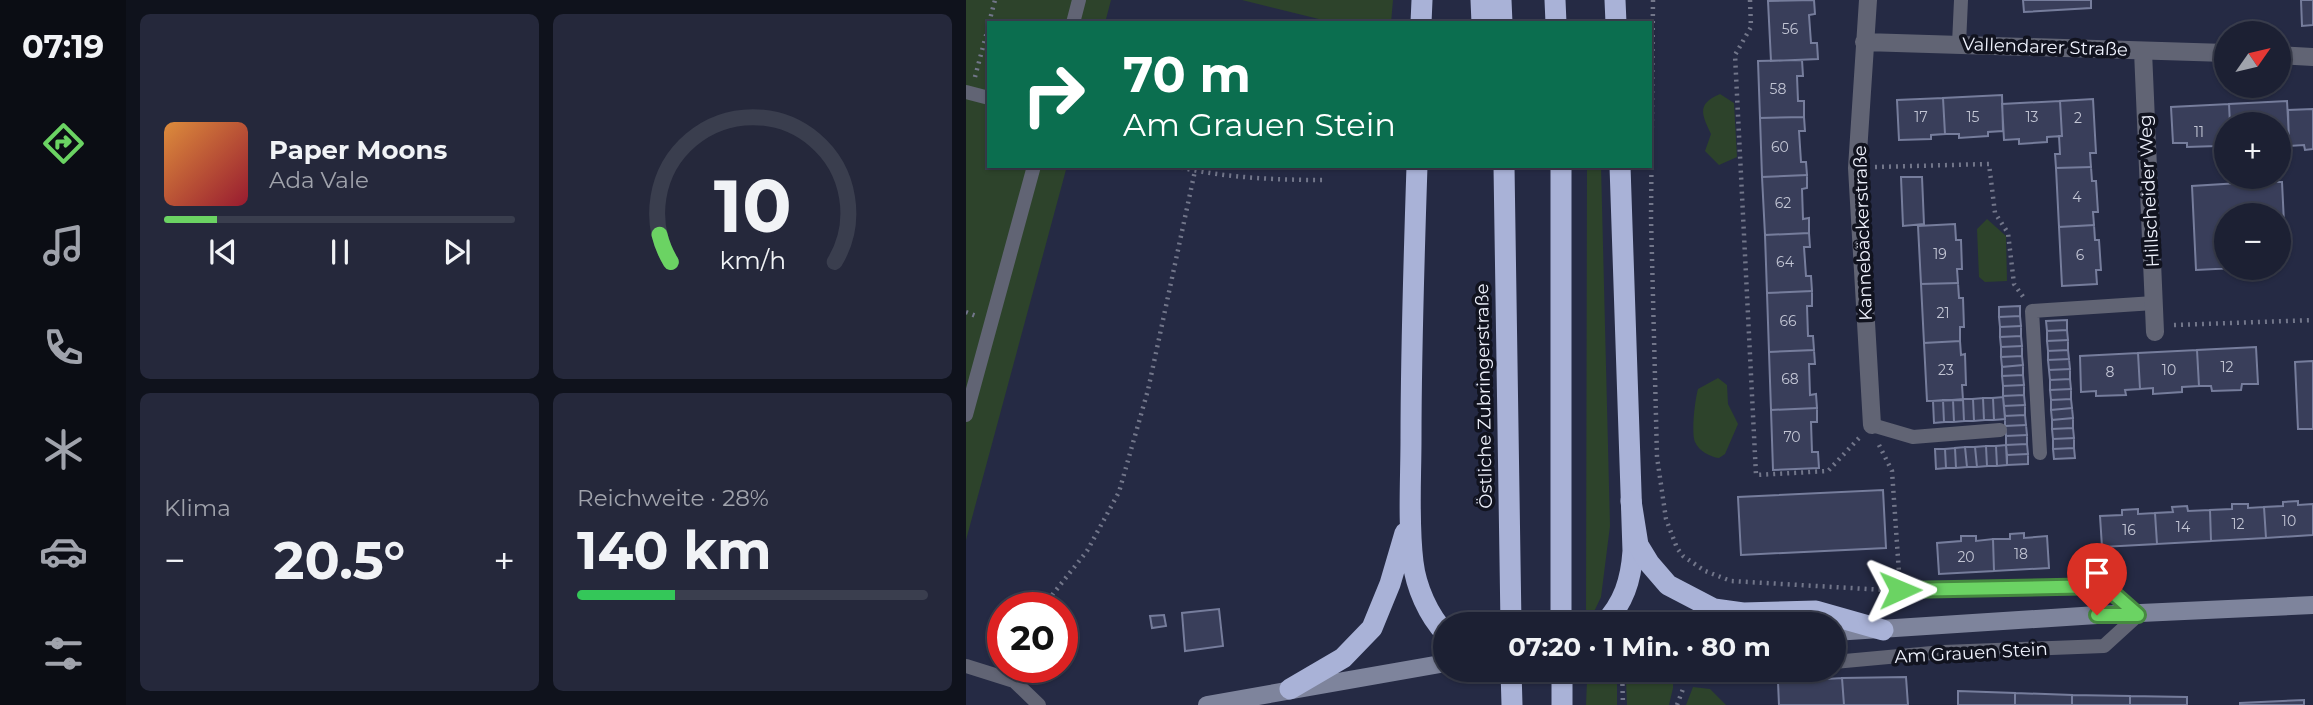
<!DOCTYPE html>
<html lang="de">
<meta charset="utf-8">
<style>
body{margin:0;font-family:Montserrat,sans-serif;background:#25283b;color:#f1f3f6;height:100vh;display:flex;flex-direction:column;font-size:26px;white-space:nowrap}
*{box-sizing:border-box;margin:0}
p{font-size:23px;color:#a0a3ac}
.icon{flex:none;width:38px;height:38px;fill:none;stroke:currentColor;stroke-width:2;stroke-linecap:round;stroke-linejoin:round}
.map{position:relative;flex:1;overflow:hidden}
.panel{display:flex;flex-direction:column;gap:14px;padding:14px;background:#0f121c;width:840px}
.panel>*{flex:none}
.hud{position:absolute;left:21px;top:21px;width:665px;height:147px;border-radius:0px;box-shadow:0 2px 5px #0004,0 0 0 2px #3a3e4e;background:#0b6e4f;color:#fff;overflow:hidden}
.needle{width:46px;rotate:56deg}
.fabs{position:absolute;left:1248px;top:21px;display:grid;gap:14px}
.fabs a{display:grid;place-items:center;width:77px;height:77px;border-radius:50%;background:#1c2033;box-shadow:0 2px 5px #0004,0 0 0 2px #3a3e4e;font-size:35px}
.speed{position:absolute;left:21px;top:592px;display:flex;gap:14px;font-size:35px;font-weight:700;text-align:center}
.speed>*{display:grid;place-content:center;width:91px;height:91px;border-radius:50%;background:#1c2033;box-shadow:0 2px 5px #0004,0 0 0 2px #3a3e4e;line-height:1}
.speed .limit{border:10px solid #d22;background:#fff;color:#111}
.pin{position:absolute;display:grid;place-items:center;width:60px;height:60px;color:#fff;margin:-72px -30px;border-radius:50% 50% 50% 0;rotate:-45deg;box-shadow:0 0 7px #0007}
.pin .icon{rotate:45deg}
.me{position:absolute;width:77px;margin:-38px;rotate:89deg;stroke-linejoin:round;filter:drop-shadow(0 0 5px #0008)}
.turn{display:flex;align-items:center;gap:24px;height:147px;padding:0 21px;font-size:32px}
.turn .icon{width:91px;height:91px;stroke-width:2.5}
.turn b{display:block;font-size:49px;line-height:60px}
.big{font-size:52px;font-weight:700;line-height:1.1}
.panel .widget{flex:1;display:flex;flex-direction:column;justify-content:center;gap:10px;min-width:0;padding:0 24px;border-radius:10px;background:#25283b}
.panel .dial{align-items:center;gap:0}
.dial svg{height:182px;overflow:visible;fill:none;stroke:#3a3e4e;stroke-width:7;stroke-linecap:round;text-anchor:middle}
.dial text{fill:#f1f3f6;stroke:none}
.song{display:flex;align-items:center;gap:21px}
.cover{width:84px;height:84px;border-radius:10px;background:linear-gradient(135deg,hsl(30 70% 55%),hsl(350 70% 35%))}
.played{height:7px;border-radius:4px;background:linear-gradient(90deg,#6bd363 15%,#3a3e4e 15%)}
.keys{display:flex;justify-content:space-around;direction:ltr}
.heat{display:flex;justify-content:space-between;align-items:center;font-size:38px;direction:ltr}
.charge{height:10px;border-radius:5px;background:linear-gradient(90deg,#34c759 28%,#3a3e4e 0)}
.panel .tiles{flex:1;display:grid;gap:14px;grid-template-columns:repeat(2,1fr)}
.trip{position:absolute;left:467px;top:612px;width:413px;height:70px;border-radius:35px;background:#1c2033;box-shadow:0 2px 5px #0004,0 0 0 2px #3a3e4e;font-weight:700;line-height:70px;text-align:center}
main{display:flex;flex:1;min-height:0}
.menu{display:flex;flex-direction:column;width:126px;justify-content:space-around;align-items:center;background:#0b0d14;color:#a0a3ac}
.menu .icon{width:49px;height:49px}
.menu .active{color:#6bd363}
.menu b{font-size:32px;color:#f1f3f6}
.map>svg:first-child{display:block}
</style>
<main>
<nav class="menu">
<b>07:19</b>
<svg class="icon active" aria-label="directions" viewBox="0 0 24 24"><path d="M12 3l9 9-9 9-9-9zM9 14v-3h6M13 9l2 2-2 2"/></svg>
<svg class="icon" aria-label="music" viewBox="0 0 24 24"><path d="M9 18V5l10-2v13"/><circle cx="6" cy="18" r="3"/><circle cx="16" cy="16" r="3"/></svg>
<svg class="icon" aria-label="phone" viewBox="0 0 24 24"><path d="M5 4h4l2 5-3 2q2 4 5 5l2-3 5 2v4C11 20 4 13 5 4z"/></svg>
<svg class="icon" aria-label="climate" viewBox="0 0 24 24"><path d="M12 3v18M4 7l16 10M4 17L20 7"/></svg>
<svg class="icon" aria-label="car" viewBox="0 0 24 24"><path d="M5 17H2v-5l4-1 3-4h7l3 4 3 1v5h-3M9 17h6M6 11h13"/><circle cx="7" cy="17" r="2"/><circle cx="17" cy="17" r="2"/></svg>
<svg class="icon" aria-label="filters" viewBox="0 0 24 24"><path d="M4 7h16M4 17h16"/><circle cx="9" cy="7" r="2"/><circle cx="15" cy="17" r="2"/></svg>
</nav>
<section class="panel">
<div class="tiles">
<div class="widget">
<div class="song"><i class="cover"></i><div><b>Paper Moons</b><p>Ada Vale</p></div></div>
<div class="played"></div>
<div class="keys"><svg class="icon" aria-label="previous" viewBox="0 0 24 24"><path d="M18 5L8 12l10 7zM5 5v14"/></svg><svg class="icon" aria-label="pause" viewBox="0 0 24 24"><path d="M8 5v14M16 5v14"/></svg><svg class="icon" aria-label="next" viewBox="0 0 24 24"><path d="M6 5l10 7-10 7zM19 5v14"/></svg></div>
</div>
<div class="widget dial"><svg viewBox="0 0 100 80">
<path d="M14 69A42 42 0 1 1 86 69"/>
<path d="M14 69A42 42 0 0 1 9 57" stroke="#6bd363"/>
<text x="50" y="56" font-size="32" font-weight="700">10</text>
<text x="50" y="72" font-size="11">km/h</text>
</svg></div>
<div class="widget"><p>Klima</p>
<div class="heat"><a>−</a><b class="big">20.5°</b><a>+</a></div>
</div>
<div class="widget"><p>Reichweite · 28%</p><b class="big">140 km</b><div class="charge"></div></div>
</div>
</section>
<div class="map">
<svg width="1347" height="705" viewBox="0 0 1347 705">
<rect width="100%" height="100%" fill="#252a44"/>
<!-- green -->
<path fill="#2d432b" d="M0 0H145L139 23H23V166H101L0 540Z
M276 0H427L425 23H369Z
M754 94 768 103 771 157 753 165 739 151 745 134C736 115 730 104 754 94Z
M621 166H635L644 526 635 597 625 618 620 620Z
M1021 219 1040 236 1041 281 1019 282 1013 277 1011 229Z
M752 378 761 385 762 404 772 424 759 454 753 458C744 457 733 451 729 442 725 433 729 399 732 389Z
M707 673V688L703 705H661L660 680Z
M640 677 651 680V705H620L621 681Z
M727 687 744 689 760 705H720Z"/>
<!-- building -->
<path fill="#393e5a" stroke="#767d9c" stroke-width="2" d="M848 0 849 14 843 15 845 43H851L852 59 805 61 802 1Z
M1057 0H1125V8L1058 12Z
M1335 0H1347V25L1336 26Z
M836 60 837 76H831L832 101H838V117L794 118 792 61Z
M1036 95 1037 131 1022 132V136L993 138V134H979L977 98Z
M977 98 979 134 965 135V139L933 140 931 100Z
M1127 99 1130 153H1124L1125 167 1090 168 1089 154H1094L1093 136H1096L1094 101Z
M1094 101 1096 136 1081 137V142L1053 144V139L1038 140 1036 104Z
M1321 101 1323 137 1312 138V124H1264L1263 104Z
M1263 104 1264 124H1260V141H1251V146L1221 147V143H1207L1205 107Z
M1347 109V149L1339 150 1338 145 1323 146 1322 110Z
M838 117 839 131H833L835 162H840L841 175 796 177 794 118Z
M1125 167 1126 181H1130L1132 212H1127L1128 225 1093 227 1090 168Z
M841 175V188L836 189 837 219 843 218V233L799 235 796 177Z
M935 177H956L958 224 937 226Z
M1290 182H1316L1318 223H1312V215H1260V268H1270L1230 270 1226 186Z
M989 224 990 240H995L996 269H991L992 283 955 284 952 226Z
M1128 225 1129 240H1133L1135 270H1130L1131 284 1096 286 1093 227Z
M843 233 844 247H838L840 276H845L846 291 801 293 799 235Z
M992 283 993 298H997L998 327H994V341L958 343 955 284Z
M846 291V306H841L842 336H847L848 350 803 352 801 293Z
M1054 306V316L1033 317V307Z
M1054 316 1055 326 1034 327 1033 317Z
M1101 320V330L1081 331 1080 321Z
M1055 326V336L1034 337V327Z
M1101 330 1102 340 1081 341V331Z
M1055 336 1056 346 1035 347 1034 337Z
M1102 340V350L1082 351 1081 341Z
M994 341 995 355 999 354 1000 385H996L997 400 961 401 958 343Z
M1056 346V356L1035 357V347Z
M1290 347 1292 384H1276L1275 390 1246 391 1245 386H1233L1231 350Z
M848 350 849 364H843L844 395 850 394 851 408 805 410 803 352Z
M1102 350 1103 359 1082 360V351Z
M1231 350 1233 386 1216 387V392L1187 394V388L1174 389 1172 353Z
M1172 353 1174 389 1159 390 1160 395 1130 396V391L1115 392 1114 356Z
M1056 356 1057 365 1036 367 1035 357Z
M1103 359 1104 369 1083 370 1082 360Z
M1347 361V429H1332L1329 362Z
M1057 365V375L1036 376V367Z
M1104 369V379L1084 380 1083 370Z
M1057 375 1058 385 1037 386 1036 376Z
M1104 379 1105 389 1084 390V380Z
M1058 385V395L1037 396V386Z
M1105 389V399L1085 400 1084 390Z
M1058 395 1059 405 1038 406 1037 396Z
M1037 397 1039 419 1028 420 1027 398Z
M1017 398 1018 420 1008 421 1007 399Z
M1017 398H1027L1028 420H1018Z
M997 399 998 421 988 422 987 400Z
M997 399H1007L1008 421H998Z
M1105 399 1106 408 1085 410V400Z
M977 400H987L988 422H978Z
M977 400 978 422 968 423 967 401Z
M1059 405V415L1039 416 1038 406Z
M851 408V422H845L846 452H852L853 468 807 470 805 410Z
M1106 408 1107 418 1086 420 1085 410Z
M1059 415 1060 425 1039 426V416Z
M1107 418V428L1086 429V420Z
M1060 425 1061 435 1040 436 1039 426Z
M1107 428 1108 438 1087 439 1086 429Z
M1061 435V444L1040 445V436Z
M1108 438V448L1087 449V439Z
M1061 444 1062 454 1041 455 1040 445Z
M1040 445 1041 465 1031 466 1030 446Z
M1020 446 1021 466 1011 467 1009 447Z
M1020 446H1030L1031 466H1021Z
M999 447 1001 467 990 468 989 448Z
M999 447H1009L1011 467H1001Z
M989 448 990 468H980L979 449Z
M1108 448 1109 458 1088 459 1087 449Z
M969 449H979L980 468 970 469Z
M1062 454V464L1041 465V455Z
M917 490 920 548 775 555 772 497Z
M1332 501V505L1347 504V535L1300 538 1298 507 1317 506V502Z
M1266 504H1282V508L1298 507 1300 538 1245 541 1244 510 1266 509Z
M1221 506 1222 511 1244 510 1245 541 1191 544 1189 513 1207 512 1206 507Z
M1172 509V514L1189 513 1191 544 1136 547 1134 516 1156 515V510Z
M1058 533V538L1081 536 1083 568 1028 571 1027 539H1044V534Z
M995 536H1010V541L1027 539 1028 571 973 574 971 543 995 541Z
M253 609 257 646 219 651 216 613Z
M198 615 200 626 186 628 184 616Z
M940 677 942 705H878L876 678Z
M876 678 878 705H813L812 682Z
M992 691 1049 693V705H992Z
M1049 693 1106 695V705H1049Z
M1106 695 1164 696V705H1106Z
M1164 696 1221 697V705H1164Z
M1338 700V705H1274V703Z"/>
<g fill="none" stroke-linecap="round" stroke-linejoin="round">
<!-- path -->
<path stroke="#72768a" stroke-width="4.5" stroke-dasharray="2 5" stroke-linecap="butt" d="M687 0 685 218 691 457 700 519 711 548 717 556 739 571 765 581 919 590
M784 0 785 27 769 55 790 475 862 471 893 438
M23 23 29 0
M9 77 23 24
M208 166C258 178 310 180 360 180
M909 167 1023 164 1029 213 1042 233 1048 284 1058 298
M0 312 10 316
M1208 325 1347 320
M913 445 926 471 933 573
M79 607 83 599 121 551 153 492 182 390 230 166
M656 670 657 705
M656 676 705 671
M711 705 717 689"/>
<!-- lane -->
<path stroke="#616474" stroke-width="14" d="M107 23 113 0
M993 44 995 0
M0 92 23 98
M0 415 68 166
M906 425 947 437 1034 430
M1074 453 1066 311 1188 303
M868 662 977 652 1138 646 1172 615 1139 586 935 590
M0 666 48 681 73 705
M723 673 787 670"/>
<!-- street -->
<path stroke="#616474" stroke-width="18" d="M902 0 891 168 906 425
M898 42 1260 53
M1177 51 1189 332
M1312 55 1347 57"/>
<!-- secondary -->
<path stroke="#7e849c" stroke-width="18" d="M868 632 1131 615 1347 605
M241 705 480 663"/>
<!-- highway -->
<path stroke="#a9b2d7" stroke-width="21" d="M515 0 516 23
M535 0 536 23
M589 0 590 23
M649 0 650 23
M455 23 456 0
M451 166C448 257 445 348 445 439 445 479 442 522 447 562 450 587 462 615 480 634
M538 166 545 625
M595 166V625
M637 625C658 603 665 580 667 551L654 166
M545 670 546 705
M596 670V705
M324 689 377 658 406 628 424 584 439 533"/>
<!-- highway-bridge -->
<path stroke="#a9b2d7" stroke-width="21" d="M665 501 672 545 683 563 702 585 748 609 777 613 850 611 917 630"/>
</g>
<g fill="none" stroke-linecap="round" stroke-linejoin="round">
<defs>
<path id="route" d="M934 590 1139 586 1172 615H1131"/>
</defs>
<!-- route casing -->
<use href="#route" stroke="#468940" stroke-width="18"/>
<!-- route -->
<use href="#route" stroke="#6bd363" stroke-width="12"/>
</g>
<g text-anchor="middle" dominant-baseline="central" stroke-width="7" stroke-linejoin="round" paint-order="stroke">
<!-- number labels -->
<g font-size="14" fill="#c2c5d4">
<text x="824" y="29">56</text>
<text x="812" y="89">58</text>
<text x="955" y="117">17</text>
<text x="1007" y="117">15</text>
<text x="1066" y="117">13</text>
<text x="1112" y="118">2</text>
<text x="1233" y="132">11</text>
<text x="814" y="147">60</text>
<text x="1111" y="197">4</text>
<text x="817" y="203">62</text>
<text x="974" y="254">19</text>
<text x="1114" y="255">6</text>
<text x="819" y="262">64</text>
<text x="977" y="313">21</text>
<text x="822" y="321">66</text>
<text x="1261" y="367">12</text>
<text x="980" y="370">23</text>
<text x="1203" y="370">10</text>
<text x="1144" y="372">8</text>
<text x="824" y="379">68</text>
<text x="826" y="437">70</text>
<text x="1323" y="521">10</text>
<text x="1272" y="524">12</text>
<text x="1217" y="527">14</text>
<text x="1163" y="530">16</text>
<text x="1055" y="554">18</text>
<text x="1000" y="557">20</text>
</g>
<!-- street labels -->
<g font-size="18" fill="#eff2fd" stroke="#11131f">
<text transform="translate(1079 47) rotate(2)">Vallendarer Straße</text>
<text transform="translate(1183 191) rotate(-93)">Hillscheider Weg</text>
<text transform="translate(897 233) rotate(-92)">Kannebäckerstraße</text>
<text transform="translate(518 396) rotate(-91)">Östliche Zubringerstraße</text>
<text transform="translate(1005 653) rotate(-3)">Am Grauen Stein</text>
</g>
</g>
</svg>
<div class="fabs">
<a><svg class="needle" viewBox="-14 -14 28 28"><path d="M0-13l5 13h-10z" fill="#e53935"/><path d="M0 13l5-13h-10z" fill="#a0a3ac"/></svg></a>
<a>+</a>
<a>−</a>
</div>
<div class="speed"><div class="limit">20</div></div>
<div class="pin" style="left:1131px;top:615px;background:#d93025"><svg class="icon" aria-label="arrive" viewBox="0 0 24 24"><path d="M6 21V4h12l-3 4 3 4H6"/></svg></div>
<svg class="me" style="left:934px;top:590px" viewBox="-20 -20 40 40"><path d="M0-17L14 15 0 8-14 15z" fill="#6bd363" stroke="#fff" stroke-width="4"/></svg>
<div class="trip">07:20 · 1 Min. · 80 m</div>
<div class="hud">
<div class="turn"><svg class="icon" aria-label="right" viewBox="0 0 24 24"><path d="M7 20v-9h11M14 6l5 5-5 5"/></svg><div><b>70 m</b>Am Grauen Stein</div></div>
</div>
</div>
</main>
